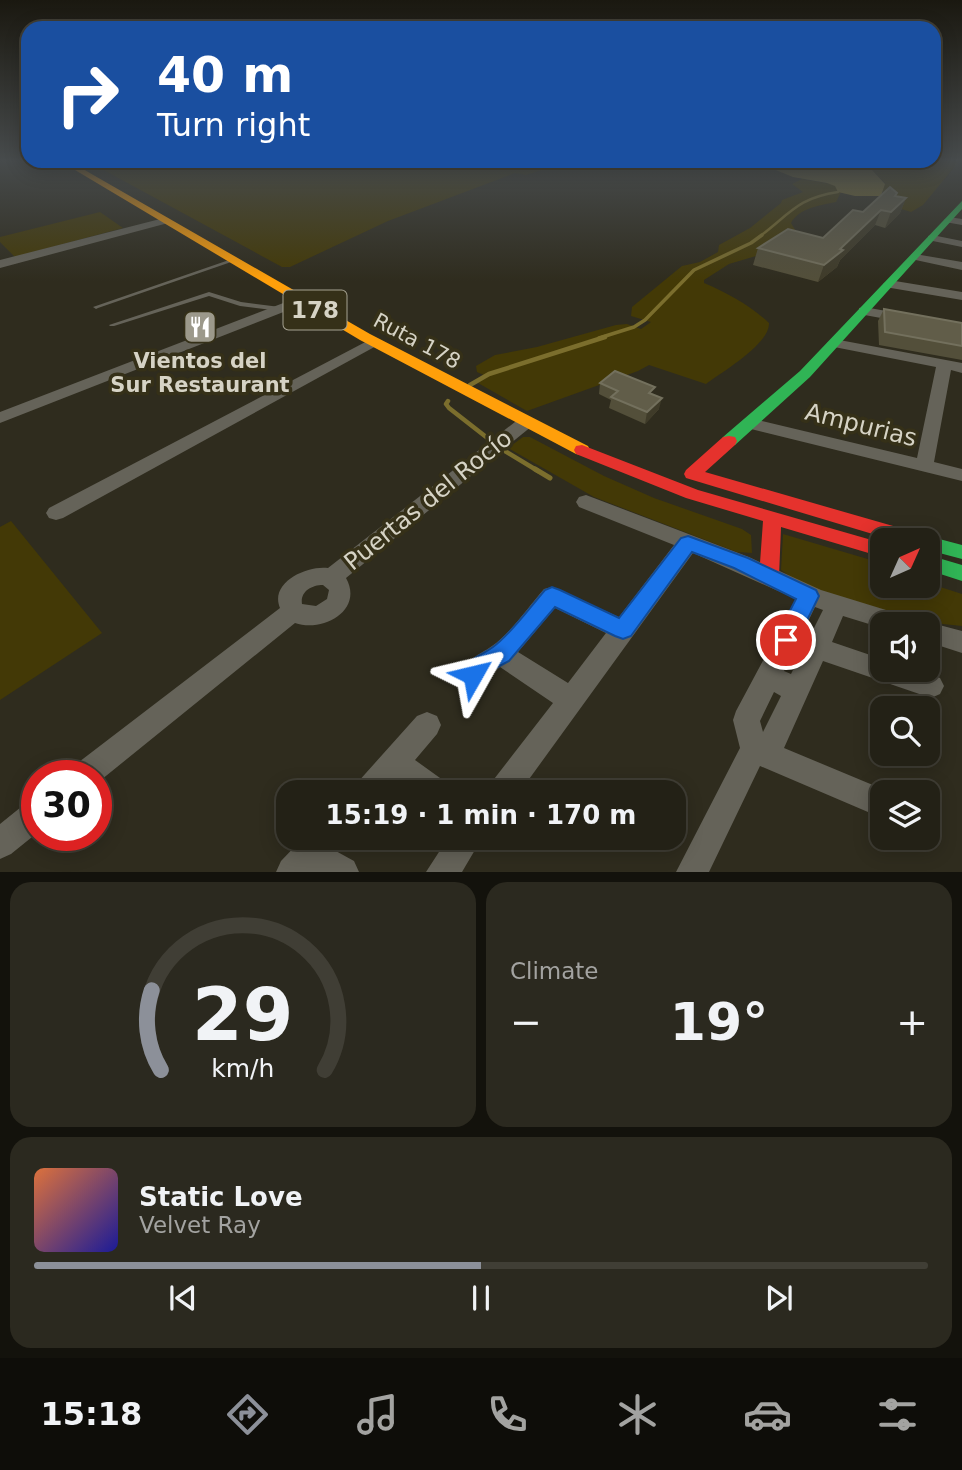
<!DOCTYPE html>
<meta charset="utf-8">
<style>
body{margin:0;font-family:"DejaVu Sans",sans-serif;background:#2b291f;color:#f1f3f6;height:100vh;display:flex;flex-direction:column;font-size:26px;white-space:nowrap}
*{box-sizing:border-box;margin:0}
p{font-size:23px;color:#a3a3a1}
.icon{flex:none;width:38px;height:38px;fill:none;stroke:currentColor;stroke-width:2;stroke-linecap:round;stroke-linejoin:round}
.map{position:relative;height:872px;overflow:hidden}
.details{display:flex;flex-direction:column;gap:10px;padding:10px;background:#13120c;flex:1}
.details>*{flex:none}
.top-card{position:absolute;left:21px;top:21px;width:920px;height:147px;border-radius:21px;box-shadow:0 4px 18px #0003,0 0 0 2px #403e35;background:#1a4fa0;color:#fff;overflow:hidden}
.needle{width:46px;rotate:45deg}
.tools{position:absolute;left:870px;top:528px;display:grid;gap:14px}
.tools a{display:grid;place-items:center;width:70px;height:70px;border-radius:14px;background:#232116;box-shadow:0 4px 18px #0003,0 0 0 2px #403e35;font-size:35px}
.speed{position:absolute;left:21px;top:760px;display:flex;gap:14px;font-size:35px;font-weight:700;text-align:center}
.speed>*{display:grid;place-content:center;width:91px;height:91px;border-radius:50%;background:#232116;box-shadow:0 4px 18px #0003,0 0 0 2px #403e35;line-height:1}
.speed .limit{border:10px solid #d22;background:#fff;color:#111}
.pin{position:absolute;display:grid;place-items:center;width:60px;height:60px;color:#fff;margin:-30px;border:4px solid #fff;border-radius:50%;box-shadow:0 2px 7px #0007}
.me{position:absolute;width:77px;margin:-38px;rotate:53deg;stroke-linejoin:round;filter:drop-shadow(0 0 5px #0008)}
.turn{display:flex;align-items:center;gap:24px;height:147px;padding:0 21px;font-size:32px}
.turn .icon{width:91px;height:91px;stroke-width:2.5}
.turn b{display:block;font-size:49px;line-height:60px}
.big{font-size:52px;font-weight:700;line-height:1.1}
.details .tile{flex:1;display:flex;flex-direction:column;justify-content:center;gap:10px;min-width:0;padding:0 24px;border-radius:21px;background:#2b291f}
.details .dial{align-items:center;gap:0}
.dial svg{height:182px;overflow:visible;fill:none;stroke:#403e35;stroke-width:7;stroke-linecap:round;text-anchor:middle}
.dial text{fill:#f1f3f6;stroke:none}
.song{display:flex;align-items:center;gap:21px}
.cover{width:84px;height:84px;border-radius:10px;background:linear-gradient(135deg,hsl(20 70% 55%),hsl(240 70% 35%))}
.played{height:7px;border-radius:4px;background:linear-gradient(90deg,#8c9099 50%,#403e35 50%)}
.keys{display:flex;justify-content:space-around;direction:ltr}
.heat{display:flex;justify-content:space-between;align-items:center;font-size:38px;direction:ltr}
.details .tiles{flex:1;display:grid;gap:10px;grid-template-columns:1fr 1fr}
.tile:last-child{grid-column:span 2}
.trip{position:absolute;left:276px;top:780px;width:410px;height:70px;border-radius:21px;background:#232116;box-shadow:0 4px 18px #0003,0 0 0 2px #403e35;font-weight:700;line-height:70px;text-align:center}
.dock{display:flex;height:112px;justify-content:space-around;align-items:center;background:#0e0d09;color:#a3a3a1}
.dock .icon{width:49px;height:49px}
.dock .current{color:#8c9099}
.dock b{font-size:32px;color:#f1f3f6}
.map>svg:first-child{display:block}
</style>
<div class="map">
<svg width="962" height="872" viewBox="0 0 962 872">
<rect width="100%" height="100%" fill="#2f2c1e"/>
<!-- green -->
<path fill="#433906" d="M935 159H961L923 205 911 212 895 207 882 190 885 183 872 170 868 161H934Z
M87 161H456L466 164 486 163 522 170 556 161H571L526 175 515 173 388 221 290 267H282Z
M802 179 844 186 836 202C821 205 799 208 791 223L797 233 756 256 729 264 704 280V283C726 292 751 306 769 323 770 344 722 372 706 384L649 365 638 371 527 411 478 383 488 377 477 372 476 366 495 355 537 347 616 325 627 324 641 329 651 322 631 316 632 307 682 266 700 262 718 252 719 245 750 228 781 203 782 200 803 192 792 184Z
M100 212 123 228 15 257 0 242V237Z
M523 437H530L604 476 654 498 742 529 751 535 752 553 737 552 594 497 508 448Z
M11 521 102 633 0 700V527Z
M783 534 871 560 882 568V586H928V583L962 594V626L914 621 811 590 781 570Z"/>
<!-- water -->
<path fill="#7b6e2d" d="M762 161H868L872 170 885 184 881 196H855L838 192 835 186 827 183 793 177 758 163Z"/>
<g fill="none" stroke-linecap="round" stroke-linejoin="round">
<!-- stream-far3 -->
<path stroke="#7b6e2d" stroke-width="2.5" d="M759 237C790 214 797 198 838 192"/>
<!-- stream-far2 -->
<path stroke="#7b6e2d" stroke-width="3.5" d="M599 338 634 327 645 320 694 270 751 243 762 235"/>
<!-- stream-far1 -->
<path stroke="#7b6e2d" stroke-width="4.5" d="M470 385 489 374 605 337
M448 401 446 404 449 408 490 440
M505 451 538 471"/>
<!-- stream -->
<path stroke="#7b6e2d" stroke-width="5" d="M535 469 550 478"/>
<!-- lane -->
<path fill="#656359" fill-rule="evenodd" d="M229 260 234 261 98 308 96 309 93 307Z
M209 292 241 302 280 307 283 309 280 311 240 306 209 296 114 326H110L109 325Z"/>
<!-- street -->
<path fill="#656359" fill-rule="evenodd" d="M949 217 962 219V225L945 222 944 220Z
M164 218 168 219V223L0 268V260Z
M932 235 962 241V247L928 240V236Z
M915 254 962 262V270L911 259V255Z
M889 280 962 292V300L885 287 883 284Z
M299 297 304 298V304L0 423V412Z
M864 307 903 314 910 318 903 322 859 314V308Z
M373 338 378 339 380 342 378 345 63 518 56 520 49 518 46 513 49 508Z
M834 339 962 363V373L951 370 934 462 962 469V481L743 427 740 423 749 418 917 458 936 367 829 346 827 343Z
M526 417 532 418 535 422 532 426 346 578C364 610 323 633 295 623L96 784V775H71L75 765 280 608C269 582 308 565 328 568L520 418ZM323 585 329 590 327 599 316 606 302 604C300 592 311 585 323 585Z
M586 495 749 557 821 590 912 618 916 625H882V628L843 616 832 642 882 659V670H920L940 678 944 686 940 694 931 698 823 661 784 748 892 793H882V818L760 766 709 872H676L740 748 733 720 736 711 796 599 693 553 519 793H486L491 783 553 703 500 667 482 683 473 687 464 683 460 675C468 657 478 656 492 646 510 634 529 606 544 589L552 587 619 617 674 545 579 507 576 502 579 497ZM815 607 823 610 791 674 784 671ZM555 608 606 633 568 683 518 652ZM774 692 781 696 763 732 760 721Z
M928 622 962 631V653L928 642V625H919Z
M427 712 437 716 441 725 437 734 415 760 447 783 452 793H413L397 781 387 793H352L357 783 417 716Z
M37 799V833L11 854 0 859V824L26 803Z
M303 838H339L334 850 354 861 359 872H276L281 861Z
M448 838H482L462 872H426Z"/>
<!-- fast -->
<path fill="#30b455" fill-rule="evenodd" d="M962 201V209L810 377 735 445H723L721 441 723 437 800 371Z
M928 536 962 545V559L928 550V541H920Z
M928 555 962 565V581L928 570Z"/>
<!-- slow -->
<path fill="#ff9f0a" fill-rule="evenodd" d="M60 161H69L370 334 588 446 590 450 582 455 576 454 360 340Z"/>
<!-- jam -->
<path fill="#e5322d" fill-rule="evenodd" d="M729 436 735 437 737 441 735 445 705 472 921 534 928 536 930 541 928 546V541H896L686 478 684 474 686 470 723 437Z
M582 445 698 490 882 543V557L781 527 779 577 776 583 769 585 762 583 759 577 763 521 686 498 576 454 574 450 576 446Z"/>
</g>
<!-- wall -->
<path fill="#534f3a" d="M897 193 896 196 906 198 900 213 885 228 875 225 840 260 837 267 818 282 753 265 758 248 823 238Z
M884 309 962 323V360L879 345 878 321Z
M600 383 654 394 659 409 645 424 609 408 611 400 599 394Z"/>
<!-- shaded-wall -->
<path fill="#3f3b29" d="M906 198 900 213 885 228 891 212Z
M881 210 875 225 840 260 837 267 818 282 824 265Z
M662 398 659 409 645 424 647 412Z"/>
<!-- building -->
<path fill="#615d49" stroke="#73705d" stroke-width="2" d="M890 187 897 193 895 196 906 198 891 212 881 210 840 249 843 250 824 265 758 248 788 229 823 238 853 210 863 212Z
M884 309 962 323V346L885 332Z
M615 371 655 387 649 393 662 398 647 412 611 397 618 391 600 383Z"/>
<!-- sky -->
<linearGradient id="sky" x2="0" y2="1"><stop stop-color="#1a1810"/><stop offset="0.57" stop-color="#474b4c"/><stop offset="1" stop-color="#474b4c" stop-opacity="0"/></linearGradient>
<rect width="962" height="281" fill="url(#sky)"/>
<!-- route -->
<path fill="#1a73e8" stroke="#114b97" stroke-width="2" d="M688 536 748 558 816 590 819 596 794 647 786 650 778 647 775 640 796 599 734 568 692 552 631 636 623 639 615 636 555 607 509 661 494 669 481 683 473 686 465 683 461 675C469 657 479 657 493 647 511 634 530 607 545 590L552 587 560 590 619 618 681 538Z"/>
<!-- icons -->
<defs>
<symbol id="restaurant-square" viewBox="-11 -11 22 22"><rect x="-9" y="-9" width="18" height="18" rx="4" fill="#9c998b" stroke="#353018"/><path d="M-5-6h1v4h1v-4h1v4h1v-4h1v5L-1.5 .5V6h-2V.5L-5-1ZM5-6V6H3V1.5H1.5Q1.5-4 5-6Z" fill="#fff"/></symbol>
</defs>
<g fill-rule="evenodd">
<use href="#restaurant-square" x="181" y="308" width="38" height="38"/>
</g>
<g text-anchor="middle" dominant-baseline="central" stroke-width="7" stroke-linejoin="round" paint-order="stroke">
<!-- far-street labels -->
<g font-size="21" fill="#d6d3c5" stroke="#353018">
<text transform="translate(417 341) rotate(28)">Ruta 178</text>
</g>
<!-- far-poi labels -->
<g font-size="21" font-weight="bold" fill="#d6d3c5" stroke="#353018">
<text x="200" y="361">Vientos del<tspan x="200" dy="24">Sur Restaurant</tspan></text>
</g>
<!-- shield labels -->
<rect fill="#353018" stroke="#a6a291" stroke-width="2" x="283.5" y="290.5" width="63" height="39" rx="5"/>
<g font-size="23" font-weight="bold" fill="#d6d3c5">
<text x="315" y="310">178</text>
</g>
<!-- street labels -->
<g font-size="24" fill="#d6d3c5" stroke="#353018">
<text transform="translate(861 425) rotate(14)">Ampurias</text>
<text transform="translate(428 500) rotate(-39)">Puertas del Rocío</text>
</g>
</g>
</svg>
<div class="tools">
<a><svg class="needle" viewBox="-14 -14 28 28"><path d="M0-13l5 13h-10z" fill="#e53935"/><path d="M0 13l5-13h-10z" fill="#a3a3a1"/></svg></a>
<a><svg class="icon" aria-label="sound" viewBox="0 0 24 24"><path d="M4 9h4l5-4v14l-5-4H4zM17 9q2 3 0 6"/></svg></a>
<a><svg class="icon" aria-label="search" viewBox="0 0 24 24"><circle cx="10" cy="10" r="6"/><path d="M15 15l6 6"/></svg></a>
<a><svg class="icon" aria-label="layers" viewBox="0 0 24 24"><path d="M12 4l9 5-9 5-9-5zM3 14l9 5 9-5"/></svg></a>
</div>
<div class="speed"><div class="limit">30</div></div>
<div class="pin" style="left:786px;top:640px;background:#d93025"><svg class="icon" aria-label="arrive" viewBox="0 0 24 24"><path d="M6 21V4h12l-3 4 3 4H6"/></svg></div>
<svg class="me" style="left:473px;top:675px" viewBox="-20 -20 40 40"><path d="M0-17L14 15 0 8-14 15z" fill="#1a73e8" stroke="#fff" stroke-width="4"/></svg>
<div class="trip">15:19 · 1 min · 170 m</div>
<div class="top-card">
<div class="turn"><svg class="icon" aria-label="right" viewBox="0 0 24 24"><path d="M7 20v-9h11M14 6l5 5-5 5"/></svg><div><b>40 m</b>Turn right</div></div>
</div>
</div>
<section class="details">
<div class="tiles">
<div class="tile dial"><svg viewBox="0 0 100 80">
<path d="M14 69A42 42 0 1 1 86 69"/>
<path d="M14 69A42 42 0 0 1 10 34" stroke="#8c9099"/>
<text x="50" y="56" font-size="32" font-weight="700">29</text>
<text x="50" y="72" font-size="11">km/h</text>
</svg></div>
<div class="tile"><p>Climate</p>
<div class="heat"><a>−</a><b class="big">19°</b><a>+</a></div>
</div>
<div class="tile">
<div class="song"><i class="cover"></i><div><b>Static Love</b><p>Velvet Ray</p></div></div>
<div class="played"></div>
<div class="keys"><svg class="icon" aria-label="previous" viewBox="0 0 24 24"><path d="M18 5L8 12l10 7zM5 5v14"/></svg><svg class="icon" aria-label="pause" viewBox="0 0 24 24"><path d="M8 5v14M16 5v14"/></svg><svg class="icon" aria-label="next" viewBox="0 0 24 24"><path d="M6 5l10 7-10 7zM19 5v14"/></svg></div>
</div>
</div>
</section>
<nav class="dock">
<b>15:18</b>
<svg class="icon current" aria-label="directions" viewBox="0 0 24 24"><path d="M12 3l9 9-9 9-9-9zM9 14v-3h6M13 9l2 2-2 2"/></svg>
<svg class="icon" aria-label="music" viewBox="0 0 24 24"><path d="M9 18V5l10-2v13"/><circle cx="6" cy="18" r="3"/><circle cx="16" cy="16" r="3"/></svg>
<svg class="icon" aria-label="phone" viewBox="0 0 24 24"><path d="M5 4h4l2 5-3 2q2 4 5 5l2-3 5 2v4C11 20 4 13 5 4z"/></svg>
<svg class="icon" aria-label="climate" viewBox="0 0 24 24"><path d="M12 3v18M4 7l16 10M4 17L20 7"/></svg>
<svg class="icon" aria-label="car" viewBox="0 0 24 24"><path d="M5 17H2v-5l4-1 3-4h7l3 4 3 1v5h-3M9 17h6M6 11h13"/><circle cx="7" cy="17" r="2"/><circle cx="17" cy="17" r="2"/></svg>
<svg class="icon" aria-label="filters" viewBox="0 0 24 24"><path d="M4 7h16M4 17h16"/><circle cx="9" cy="7" r="2"/><circle cx="15" cy="17" r="2"/></svg>
</nav>
